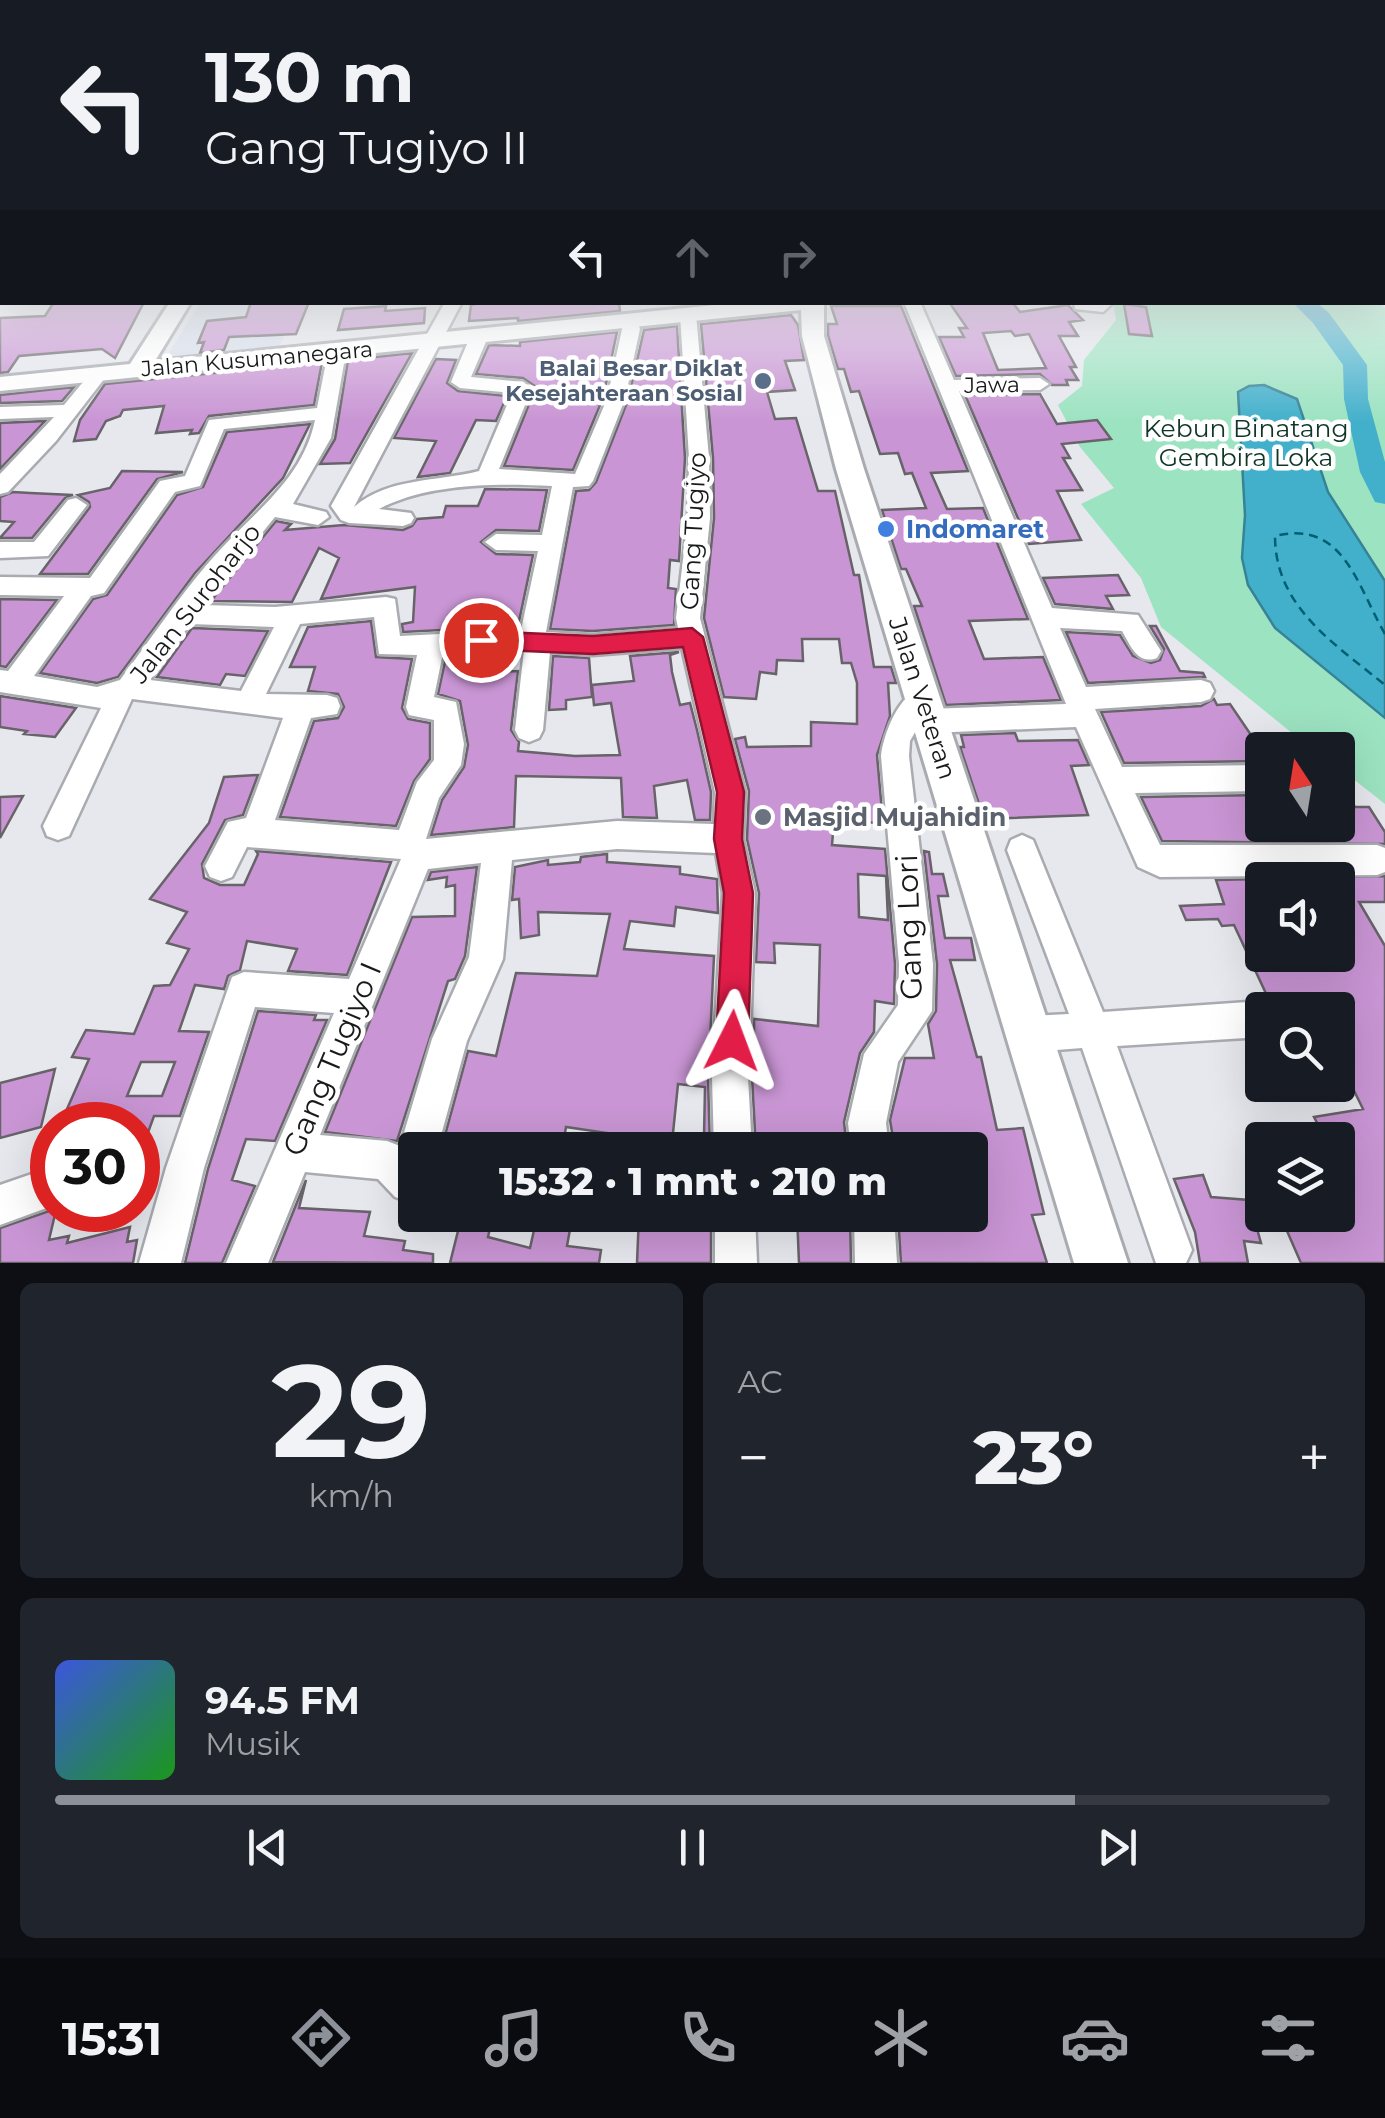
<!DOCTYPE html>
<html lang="id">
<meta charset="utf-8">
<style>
body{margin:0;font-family:Montserrat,sans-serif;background:#20242c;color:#f1f3f6;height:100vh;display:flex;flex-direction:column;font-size:38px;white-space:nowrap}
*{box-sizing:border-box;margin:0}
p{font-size:32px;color:#9ea1a6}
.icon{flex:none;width:55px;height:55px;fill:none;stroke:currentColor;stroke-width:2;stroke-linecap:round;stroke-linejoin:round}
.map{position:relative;height:1263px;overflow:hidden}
.side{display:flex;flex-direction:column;gap:20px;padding:20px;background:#0d0f14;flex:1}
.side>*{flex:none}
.hud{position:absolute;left:0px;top:0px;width:1385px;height:305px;box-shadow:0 10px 40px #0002;background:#171b24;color:#f1f3f6;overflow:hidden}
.needle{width:65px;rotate:348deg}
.controls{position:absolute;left:1245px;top:732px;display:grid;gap:20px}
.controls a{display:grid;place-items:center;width:110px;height:110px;border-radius:10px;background:#171b24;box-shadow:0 10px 40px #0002;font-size:50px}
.speed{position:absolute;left:30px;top:1102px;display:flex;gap:20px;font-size:50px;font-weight:700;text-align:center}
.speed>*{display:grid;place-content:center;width:130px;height:130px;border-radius:50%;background:#171b24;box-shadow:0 10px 40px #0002;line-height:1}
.speed .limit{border:15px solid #d22;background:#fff;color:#111}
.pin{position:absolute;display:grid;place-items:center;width:85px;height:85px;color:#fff;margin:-42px;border:5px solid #fff;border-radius:50%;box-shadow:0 2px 10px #0007}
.me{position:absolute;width:110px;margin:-55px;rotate:3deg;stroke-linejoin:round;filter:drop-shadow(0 0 8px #0008)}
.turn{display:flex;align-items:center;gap:35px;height:210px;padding:0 40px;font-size:45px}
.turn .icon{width:130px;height:130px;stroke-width:2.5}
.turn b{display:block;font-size:70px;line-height:85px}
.lanes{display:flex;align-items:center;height:95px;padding:0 40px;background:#0003;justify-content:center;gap:50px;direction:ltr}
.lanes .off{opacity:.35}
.big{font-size:75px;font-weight:800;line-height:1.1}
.side .tile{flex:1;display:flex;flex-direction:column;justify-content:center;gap:15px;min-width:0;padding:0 35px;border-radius:15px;background:#20242c}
.side .dial{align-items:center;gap:0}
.dial b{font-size:130px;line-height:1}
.song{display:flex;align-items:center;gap:30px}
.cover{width:120px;height:120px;border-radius:15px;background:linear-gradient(135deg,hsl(230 70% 55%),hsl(120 70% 35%))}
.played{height:10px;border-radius:5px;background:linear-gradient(90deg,#8c9099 80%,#363941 80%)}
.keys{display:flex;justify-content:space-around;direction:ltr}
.heat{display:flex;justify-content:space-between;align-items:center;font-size:55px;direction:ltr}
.side .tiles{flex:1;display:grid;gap:20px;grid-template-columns:1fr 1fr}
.tile:last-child{grid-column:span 2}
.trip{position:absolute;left:398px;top:1132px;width:590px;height:100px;border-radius:10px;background:#171b24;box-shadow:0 10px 40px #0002;font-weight:800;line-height:100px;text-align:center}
.tabs{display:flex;height:160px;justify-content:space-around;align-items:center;background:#090b0e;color:#9ea1a6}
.tabs .icon{width:70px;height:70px}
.tabs .active{color:#8c9099}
.tabs b{font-size:45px;color:#f1f3f6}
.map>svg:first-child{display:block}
</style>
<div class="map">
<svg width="1385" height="1263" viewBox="0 0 1385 1263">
<rect width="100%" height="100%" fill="#e6e8ee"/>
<!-- built -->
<path fill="#d8deeb" d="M200 303H297L278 350 167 356Z"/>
<!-- green -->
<path fill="#9ce3c1" d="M1380 302 1385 308V804L1338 767V750H1313L1161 627 1141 578 1081 504 1114 488 1080 447 1058 405 1082 386 1084 360 1116 320 1113 303Z"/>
<!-- water -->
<path fill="#43b0cb" stroke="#368396" stroke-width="2.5" d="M1264 385 1297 399 1328 492 1385 581V718L1275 628 1248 585 1242 558 1245 515 1238 392 1249 386Z"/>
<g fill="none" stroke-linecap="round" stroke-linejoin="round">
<!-- river -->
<path fill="#43b0cb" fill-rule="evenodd" d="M1292 302H1316L1329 313 1367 365 1368 399 1385 462V504L1375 502 1360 472 1344 399 1343 365 1313 323Z"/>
<!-- ferry -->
<path stroke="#005f72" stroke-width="2.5" stroke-dasharray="9 6" stroke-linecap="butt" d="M1385 634C1357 586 1344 519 1275 536 1275 607 1335 644 1385 685"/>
</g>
<!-- building -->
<path fill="#c995d4" stroke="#676368" stroke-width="2.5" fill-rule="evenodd" d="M54 302H144L115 358 102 349 19 356 8 372 0 373V318L45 316Z
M251 302H309L296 334 229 337 224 350 200 353 204 342 198 343 207 321 246 317Z
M484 302H619L620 311 518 321V318L469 321 471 305Z
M949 302H1012L1020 312 1068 305 1083 320 1069 322 1078 336H1059L1076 367H1070L1078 380H1066L1068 385H1052L1040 374 956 376 939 337H964L959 328H967ZM1011 331 1015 336 1029 334 1046 368 998 370 983 333Z
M1124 304 1146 307 1152 336 1129 334Z
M386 306 385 311 425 308 424 323 338 330 344 309Z
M831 306H901L968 471 931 473 947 509 983 508 1028 619 969 621 984 659 1043 657 1061 700 946 705 914 606H922L906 569H901L882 510 926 508 912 473 905 474 898 453 880 454 859 391 851 392 844 369H838L828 335V324H837Z
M791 315 798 325 804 360 785 361 795 390 767 392 775 419 796 418 818 491H835L854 575H859L874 667H891L896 683H888L890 716 877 755 883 823 834 821 832 845 885 849 895 964 894 1004 875 1001 874 1032 860 1053 844 1122 847 1150H756L752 1077 741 1059 748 1055 754 1042V1019L818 1026 820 945 774 943 775 963 756 962 759 893 747 839 749 791 735 739 745 737 747 747 811 746V722L857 724V683L851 663H842L839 639H802L803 661 777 660 776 674 760 672 756 699 724 697 704 618 714 518 713 458 701 324ZM858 874 886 876 888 920 859 917Z
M677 326 685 458 679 561 670 560 668 588 676 589 674 625 593 631 550 629 576 491 589 490 596 482 628 400 644 330Z
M617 332 603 398 573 470 504 466 536 387 523 378 476 374 489 345 520 346V342Z
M412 353 350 463 320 464 335 439 348 360Z
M436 359 456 360 447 383 458 391 507 396 496 421 476 420 450 473 418 477 436 441 394 438Z
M322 362 314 405 209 416 199 433 190 434 192 430 156 433 164 406 123 410 120 416 106 421 96 439 74 441 80 420 105 384Z
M74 387 62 401 0 403V395Z
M1040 394 1057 424 1097 420 1111 439 1062 444 1070 458H1063L1082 490 1057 491 1081 540 1029 544 965 395Z
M45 421 0 469V423Z
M310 424 283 478 195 573 118 677 97 683 40 673 93 599 107 595 177 495 203 487 227 432Z
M122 471 183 472 157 479 88 574H40L90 507 89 502 78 495 110 488Z
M485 489 547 490 539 531 496 530 481 542 496 554 533 555 518 626 403 632 402 624 413 622 415 587 321 599 339 558 319 548 292 602 211 601 276 521 291 524 285 530 344 525 403 530 412 526 417 519 443 517 446 506H478Z
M13 492 30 493 73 495 65 498 32 538H0L14 522 0 521V497Z
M1118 575 1129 595 1106 596 1113 609 1055 604 1043 578Z
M0 599 57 600 6 667 0 666Z
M371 621 376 657 412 659 402 708 408 719 430 723V759L414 781 396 826 280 817 314 721 338 718 344 707 338 694 308 691 315 667H290L308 627Z
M1150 626H1156L1180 671 1203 673 1205 677 1088 683 1066 632 1120 635 1133 656 1151 663 1160 660 1164 649Z
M192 628 268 631 245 676 226 674 220 685 157 677Z
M679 652 670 655 672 672 680 705 690 703 697 730 711 792 710 820H695L687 780 654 786 657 818 623 817 621 778 516 776 514 827 431 835 442 800 464 767 468 745 460 701 438 694 446 657 482 655V673L518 671 511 730 519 742 518 751 575 756 620 755 611 703 594 705 592 685 634 681 630 656Z
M553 656 589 658 592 697 566 700V709L549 710Z
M0 696 76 708 55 737 24 734 27 731 0 727Z
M1214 699 1217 705 1230 704 1251 735H1276L1298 750H1262V761L1124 763 1101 712 1201 706Z
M1015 733 1018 741 1078 740 1089 765 1071 766 1088 815 984 819 960 747H964L961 735Z
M258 775 243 815 225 820 202 864 204 878 220 885H244L258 854 256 851 391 862 347 975 288 971 297 949 247 941 240 970 228 976 224 989 195 985 179 1031 209 1032 180 1116H154L139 1157 138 1125H60L89 1059 72 1057 86 1030 134 1034 154 986 170 985 189 949 167 943 187 912 150 899 209 823 224 777ZM141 1062H175L162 1096H127Z
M1338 777 1355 807H1369L1385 832V844L1162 841 1141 797 1262 795V825H1338Z
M23 796 0 838V797Z
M924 851 929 852 932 874H943L948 896H938L945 938H971L975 960H950L977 1057H981L997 1130 1023 1128 1044 1214 1032 1215 1047 1263H901L898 1215H918L920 1226 953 1223 951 1215H970V1150H895L890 1120 905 1058H934L928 1024 936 1011 937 964Z
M607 854V862L680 867V874L717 879 718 913 676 907 674 926 630 921 624 949 714 956 710 1041 721 1059 714 1063 708 1077 710 1150H604L607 1133 566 1127 562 1150H441L468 1051 496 1056 516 973 597 976 610 914 538 912 539 935 521 938 519 899 512 900 515 867 548 860V865L580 862 581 857ZM678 1084 705 1087 704 1136 673 1133Z
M477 867 465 956 455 979 448 981 397 1141 325 1132 412 917 455 916V885L446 887 447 877 428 880 431 872Z
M1385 876V902H1359L1385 946V1263H1301L1280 1215 1338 1219V1140H1326L1314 1117 1363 1109 1338 1058V1010H1313L1310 1003 1275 1005 1270 1002 1234 925 1222 926 1218 919 1186 920 1180 906 1224 904 1216 880ZM1262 880H1338V955H1262Z
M258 1011 316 1015 314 1020H327L275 1141 246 1139 232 1180 255 1186 222 1263H185L208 1169Z
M55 1069 41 1127 0 1138V1083Z
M1203 1175 1211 1197 1249 1200 1261 1243 1244 1241 1248 1263H1200L1195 1232 1174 1179Z
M306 1180 299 1208 370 1212 364 1236 405 1241 403 1250 433 1254V1263L273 1262Z
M52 1210H56L49 1240 69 1236 67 1243 130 1227 127 1242 137 1240 133 1263H0V1228Z
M462 1215H493L488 1237 530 1248 537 1217 571 1224 567 1246 601 1250 599 1263H450Z
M639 1215H711V1263H637Z
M797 1215H850L851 1263H799Z"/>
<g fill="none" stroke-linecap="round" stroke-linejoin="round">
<defs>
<path id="minor" d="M0 245H2V252L0 253Z
M1382 249H1385V259H1382Z
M0 265H2V275H0Z
M1382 273 1385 274V285L1382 284Z
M445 302H462L354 507C389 477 437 482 479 471L512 393 460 388 451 382 470 337 479 332 488 337 471 377 523 382 532 388 499 469 575 474 607 399 622 329 621 321 629 316 637 321 640 329 625 399 593 481 589 486 573 487 546 632 593 635 678 628 676 618 688 518 689 458 680 314 688 309 696 314 709 458 710 518 700 618 745 792 743 839 755 893 750 1041 745 1054 732 1059 719 1054 714 1041 723 893 716 853 617 849 512 860 503 959 467 1041 437 1150H415V1204L395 1197 378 1179 305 1172 268 1263H226L334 1013 255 1007 204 1168 181 1263H139L166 1168 232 977 244 972 349 979 401 859 247 847 232 877 221 881 210 877 205 866 228 822 246 818 283 718 132 699 69 836 58 840 47 836 43 826 101 708 0 692V670L8 671 64 596 0 595V577L90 578 160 481 185 476 209 420 317 408 328 352 337 347 346 352 331 438 293 504 326 512 329 517 318 525 275 517 203 605 275 607 386 597 395 599 400 636 521 630 538 551 496 550 485 542 496 534 542 535 552 486C499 483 427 483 379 509L411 513 414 518 411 523 403 526 349 523 341 520 331 506ZM315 420C302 483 249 515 210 561 178 598 150 640 120 680L97 687 34 676 91 596 104 593 175 492 200 486 224 429ZM374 617 379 654 417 655 406 707 409 715 434 720V760L417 782 399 830 275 820 311 718 337 714 340 706 337 698 327 695 266 694 300 624ZM190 624 274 627 241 691 150 680ZM682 648 715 792 714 824 617 821 426 839 439 798 461 765 464 744 456 702 434 697 443 653 524 650 515 730 519 738 529 742 539 738 543 730 550 652 593 655ZM481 863 469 957 432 1039 400 1146 387 1141 320 1135 428 869Z
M904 302H920L954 380 1040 378 1049 384 1040 390 959 391 1052 608 1138 615 1161 651 1157 658C1137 665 1131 646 1122 631L1060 628 1086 687 1201 680 1210 683 1214 691 1210 699 1201 702 1095 709 1122 767 1262 765V791L1135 793 1160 845H1377L1385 848V872L1377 875 1160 877 1138 867 1076 727 929 733 918 727 910 741 909 756 933 964 932 1011 898 1062 886 1123 889 1150H851L848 1123 864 1054 898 1005 899 964 881 756C883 734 903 681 930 691L934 699 929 709 1066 704Z
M1074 302H1114L1103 312 1075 309Z
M99 368 108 374 56 441 8 492 0 494V474L54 417 0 419V407L64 405 93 370Z
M76 498 87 505 48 556 0 558V542H34L68 500Z
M1022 835 1033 840 1103 1012 1262 1001 1276 1010H1262V1037L1117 1046 1192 1250 1186 1263H1156L1082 1048 1031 1052 1018 1047 1013 1034 1018 1021 1031 1016 1069 1014 1007 850 1011 840Z
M730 1059 743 1064 748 1077 752 1150H714L712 1077 717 1064Z
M52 1167V1206L0 1225V1185Z
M715 1215H755L757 1263H715Z
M854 1215H894L897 1263H855Z"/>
<path id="major" d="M1382 245H1385L1382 254Z
M170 302H191L155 361 745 302H824V336L864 469 1128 1263H1074L836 469 802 336 801 310 0 391V377L130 364Z"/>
</defs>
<!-- minor casing -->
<use href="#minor" stroke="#a9abb1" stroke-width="5"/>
<!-- major casing -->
<use href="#major" stroke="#a9abb1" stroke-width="6"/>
<!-- path -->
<path stroke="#787a7e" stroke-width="5" stroke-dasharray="8 8" stroke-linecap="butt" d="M52 1121V1141"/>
<!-- minor -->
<use href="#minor" fill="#fff" fill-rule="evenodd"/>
<!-- major -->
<use href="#major" fill="#fff" fill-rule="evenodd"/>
</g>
<!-- sky -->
<linearGradient id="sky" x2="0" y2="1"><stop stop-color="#66b2dc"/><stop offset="0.58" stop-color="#f4f5f7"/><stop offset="1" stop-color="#f4f5f7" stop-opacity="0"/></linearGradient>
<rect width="1385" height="422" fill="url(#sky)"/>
<!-- route -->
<path fill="#e11d48" stroke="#92132f" stroke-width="2.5" d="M692 628 703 637 744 792 742 839 753 893 748 1041 743 1052 732 1057 720 1052 716 1041 724 893 714 839 717 792 683 647 593 654 481 649 469 640 481 631 593 636Z"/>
<!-- markers -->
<circle fill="#5c6f8a" stroke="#fff" stroke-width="4" cx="763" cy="381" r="10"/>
<circle fill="#3f7fe0" stroke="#fff" stroke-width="4" cx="886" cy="529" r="10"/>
<circle fill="#6b7280" stroke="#fff" stroke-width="4" cx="763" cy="817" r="10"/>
<g text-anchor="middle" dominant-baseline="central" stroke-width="9" stroke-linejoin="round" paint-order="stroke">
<!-- far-street labels -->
<g font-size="22" fill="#18191b" stroke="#fff">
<text transform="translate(257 359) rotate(-5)">Jalan Kusumanegara</text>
<text transform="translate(992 385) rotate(-1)">Jawa</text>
</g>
<!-- far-service labels -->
<g font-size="22" font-weight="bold" fill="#4e5e75" stroke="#fff" text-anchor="end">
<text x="743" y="368">Balai Besar Diklat<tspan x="743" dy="25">Kesejahteraan Sosial</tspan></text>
</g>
<!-- park labels -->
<g font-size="25" fill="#0f3727" stroke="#fff">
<text x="1246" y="428">Kebun Binatang<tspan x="1246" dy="29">Gembira Loka</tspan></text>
</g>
<!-- shop labels -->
<g font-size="25" font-weight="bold" fill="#366cbe" stroke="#fff" text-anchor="start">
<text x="906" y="529">Indomaret</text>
</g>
<!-- street labels -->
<g font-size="25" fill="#18191b" stroke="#fff">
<text transform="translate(693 531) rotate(-87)">Gang Tugiyo</text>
<text transform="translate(195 603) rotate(-52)">Jalan Suroharjo</text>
<text transform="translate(923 698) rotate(72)">Jalan Veteran</text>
</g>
<!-- worship labels -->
<g font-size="25" font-weight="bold" fill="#5b616d" stroke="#fff" text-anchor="start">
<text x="783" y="817">Masjid Mujahidin</text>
</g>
<!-- near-street labels -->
<g font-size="30" fill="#18191b" stroke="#fff">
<text transform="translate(909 927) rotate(-92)">Gang Lori</text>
<text transform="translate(332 1059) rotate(-67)">Gang Tugiyo I</text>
</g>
</g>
</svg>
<div class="controls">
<a><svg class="needle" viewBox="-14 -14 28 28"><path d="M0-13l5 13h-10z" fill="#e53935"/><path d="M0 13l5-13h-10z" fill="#9ea1a6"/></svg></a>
<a><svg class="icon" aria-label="sound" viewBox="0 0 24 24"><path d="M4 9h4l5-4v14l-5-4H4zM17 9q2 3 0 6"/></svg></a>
<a><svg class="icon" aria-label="search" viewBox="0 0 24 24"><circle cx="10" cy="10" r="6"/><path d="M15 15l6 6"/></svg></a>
<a><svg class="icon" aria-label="layers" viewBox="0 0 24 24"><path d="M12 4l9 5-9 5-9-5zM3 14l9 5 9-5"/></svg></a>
</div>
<div class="speed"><div class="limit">30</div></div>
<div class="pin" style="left:481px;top:640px;background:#d93025"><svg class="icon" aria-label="arrive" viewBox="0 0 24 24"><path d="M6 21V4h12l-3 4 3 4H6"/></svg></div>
<svg class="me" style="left:732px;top:1041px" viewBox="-20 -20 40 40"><path d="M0-17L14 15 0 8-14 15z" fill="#e11d48" stroke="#fff" stroke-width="4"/></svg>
<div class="trip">15:32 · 1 mnt · 210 m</div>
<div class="hud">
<div class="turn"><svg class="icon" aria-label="left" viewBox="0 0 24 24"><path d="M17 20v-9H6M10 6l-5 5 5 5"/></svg><div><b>130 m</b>Gang Tugiyo II</div></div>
<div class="lanes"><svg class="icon" aria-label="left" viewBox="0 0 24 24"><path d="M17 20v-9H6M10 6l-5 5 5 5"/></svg><svg class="icon off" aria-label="ahead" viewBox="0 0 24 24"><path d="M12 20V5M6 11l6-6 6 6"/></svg><svg class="icon off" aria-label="right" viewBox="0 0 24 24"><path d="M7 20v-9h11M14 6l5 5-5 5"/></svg></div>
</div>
</div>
<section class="side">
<div class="tiles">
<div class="tile dial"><b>29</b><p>km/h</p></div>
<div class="tile"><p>AC</p>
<div class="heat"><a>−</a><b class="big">23°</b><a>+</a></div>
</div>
<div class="tile">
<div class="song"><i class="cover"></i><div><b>94.5 FM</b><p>Musik</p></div></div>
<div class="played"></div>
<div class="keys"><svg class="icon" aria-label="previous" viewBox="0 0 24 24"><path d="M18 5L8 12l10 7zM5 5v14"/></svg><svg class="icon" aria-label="pause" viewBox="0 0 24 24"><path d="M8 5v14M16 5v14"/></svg><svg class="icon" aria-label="next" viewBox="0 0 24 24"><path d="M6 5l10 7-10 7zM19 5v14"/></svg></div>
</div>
</div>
</section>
<nav class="tabs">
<b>15:31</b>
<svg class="icon active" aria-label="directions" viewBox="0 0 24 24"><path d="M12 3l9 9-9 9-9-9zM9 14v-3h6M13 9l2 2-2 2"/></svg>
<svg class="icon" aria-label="music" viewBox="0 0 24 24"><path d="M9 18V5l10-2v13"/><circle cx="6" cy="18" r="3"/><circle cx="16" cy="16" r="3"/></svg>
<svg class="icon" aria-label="phone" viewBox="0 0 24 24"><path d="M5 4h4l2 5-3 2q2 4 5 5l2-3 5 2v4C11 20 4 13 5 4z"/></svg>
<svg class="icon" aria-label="climate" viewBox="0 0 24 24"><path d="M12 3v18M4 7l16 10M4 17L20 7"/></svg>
<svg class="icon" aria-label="car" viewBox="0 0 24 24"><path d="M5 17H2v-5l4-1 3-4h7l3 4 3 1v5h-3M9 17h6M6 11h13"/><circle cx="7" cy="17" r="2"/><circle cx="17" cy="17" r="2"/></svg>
<svg class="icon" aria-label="filters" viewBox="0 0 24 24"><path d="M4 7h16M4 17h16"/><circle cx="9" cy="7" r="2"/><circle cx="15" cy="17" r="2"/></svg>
</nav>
